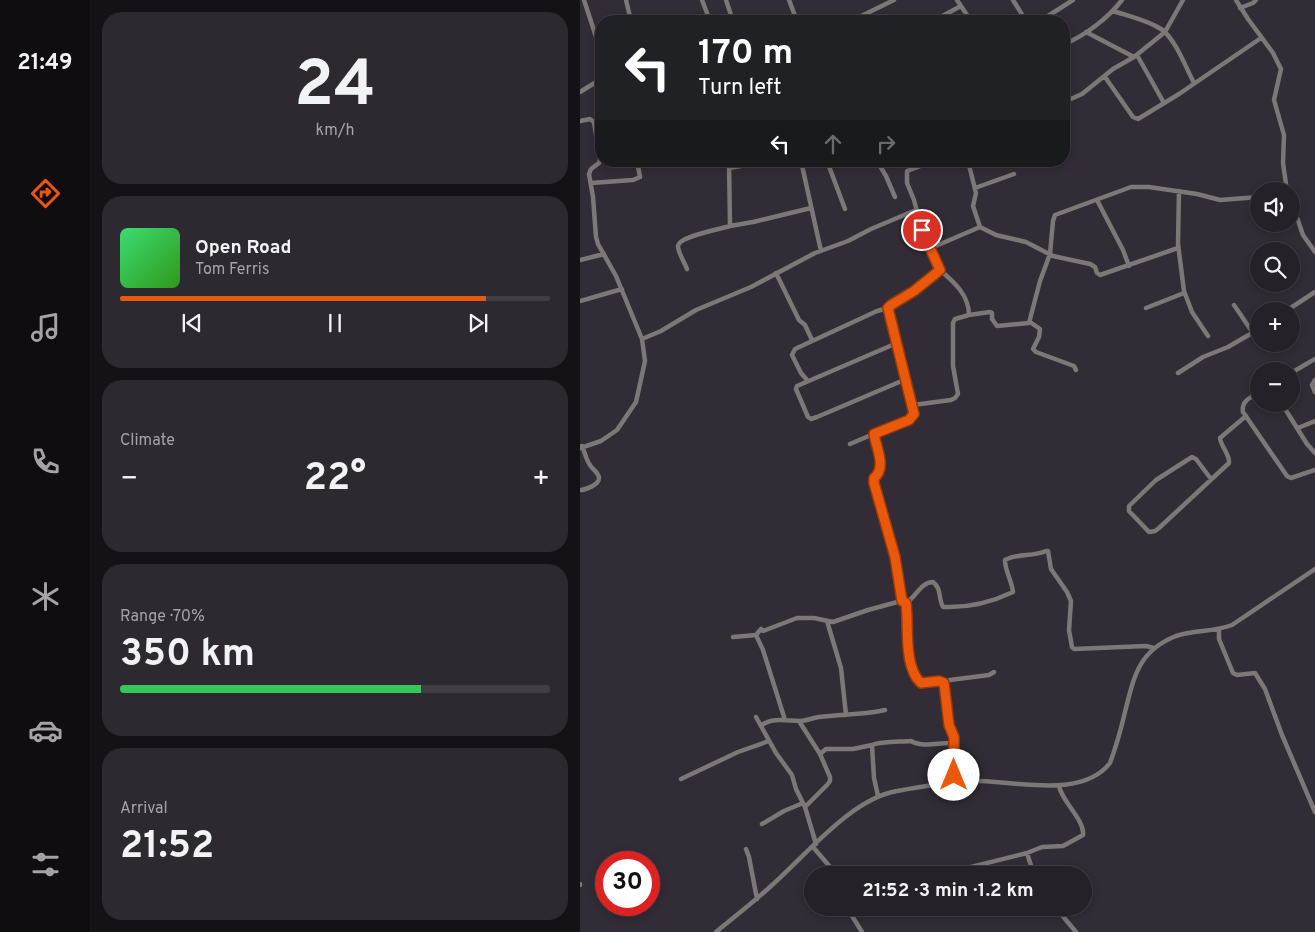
<!DOCTYPE html>
<meta charset="utf-8">
<style>
body{margin:0;font-family:Overpass,sans-serif;background:#2d2930;color:#f1f3f6;height:100vh;display:flex;flex-direction:column;font-size:19px;white-space:nowrap}
*{box-sizing:border-box;margin:0}
p{font-size:16px;color:#a3a3a8}
.icon{flex:none;width:28px;height:28px;fill:none;stroke:currentColor;stroke-width:2;stroke-linecap:round;stroke-linejoin:round}
.map{position:relative;flex:1;overflow:hidden}
.side{display:flex;flex-direction:column;gap:12px;padding:12px;background:#141216;width:490px}
.side>*{flex:none}
.banner{position:absolute;left:15px;top:15px;width:475px;height:152px;border-radius:20px;box-shadow:0 2px 8px #0003,0 0 0 1px #423e45;background:#202124;color:#fff;overflow:hidden}
.tools{position:absolute;left:670px;top:182px;display:grid;gap:10px}
.tools a{display:grid;place-items:center;width:50px;height:50px;border-radius:50%;background:#252128;box-shadow:0 2px 8px #0003,0 0 0 1px #423e45;font-size:25px}
.speed{position:absolute;left:15px;top:851px;display:flex;gap:10px;font-size:25px;font-weight:700;text-align:center}
.speed>*{display:grid;place-content:center;width:65px;height:65px;border-radius:50%;background:#252128;box-shadow:0 2px 8px #0003,0 0 0 1px #423e45;line-height:1}
.speed .limit{border:8px solid #d22;background:#fff;color:#111}
.pin{position:absolute;display:grid;place-items:center;width:42px;height:42px;color:#fff;margin:-21px;border:2px solid #fff;border-radius:50%;box-shadow:0 1px 5px #0007}
.me{position:absolute;width:55px;margin:-28px;rotate:0deg;stroke-linejoin:round;filter:drop-shadow(0 0 4px #0008)}
.turn{display:flex;align-items:center;gap:18px;height:105px;padding:0 20px;font-size:22px}
.turn .icon{width:65px;height:65px;stroke-width:2.5}
.turn b{display:block;font-size:35px;line-height:42px}
.lanes{display:flex;align-items:center;height:48px;padding:0 20px;background:#0003;justify-content:center;gap:25px;direction:ltr}
.lanes .off{opacity:.35}
.big{font-size:38px;font-weight:700;line-height:1.1}
.side .tile{flex:1;display:flex;flex-direction:column;justify-content:center;gap:8px;min-width:0;padding:0 18px;border-radius:20px;background:#2d2930}
.side .dial{align-items:center;gap:0}
.dial b{font-size:65px;line-height:1}
.song{display:flex;align-items:center;gap:15px}
.cover{width:60px;height:60px;border-radius:8px;background:linear-gradient(135deg,hsl(140 70% 55%),hsl(110 70% 35%))}
.played{height:5px;border-radius:2px;background:linear-gradient(90deg,#ea580c 85%,#423e45 85%)}
.keys{display:flex;justify-content:space-around;direction:ltr}
.heat{display:flex;justify-content:space-between;align-items:center;font-size:28px;direction:ltr}
.charge{height:8px;border-radius:4px;background:linear-gradient(90deg,#34c759 70%,#423e45 0)}
.trip{position:absolute;left:224px;top:866px;width:288px;height:50px;border-radius:25px;background:#252128;box-shadow:0 2px 8px #0003,0 0 0 1px #423e45;font-weight:700;line-height:50px;text-align:center}
main{display:flex;flex:1;min-height:0}
.tabs{display:flex;flex-direction:column;width:90px;justify-content:space-around;align-items:center;background:#0f0d10;color:#a3a3a8}
.tabs .icon{width:35px;height:35px}
.tabs .on{color:#ea580c}
.tabs b{font-size:22px;color:#f1f3f6}
.map>svg:first-child{display:block}
</style>
<main>
<nav class="tabs">
<b>21:49</b>
<svg class="icon on" aria-label="directions" viewBox="0 0 24 24"><path d="M12 3l9 9-9 9-9-9zM9 14v-3h6M13 9l2 2-2 2"/></svg>
<svg class="icon" aria-label="music" viewBox="0 0 24 24"><path d="M9 18V5l10-2v13"/><circle cx="6" cy="18" r="3"/><circle cx="16" cy="16" r="3"/></svg>
<svg class="icon" aria-label="phone" viewBox="0 0 24 24"><path d="M5 4h4l2 5-3 2q2 4 5 5l2-3 5 2v4C11 20 4 13 5 4z"/></svg>
<svg class="icon" aria-label="climate" viewBox="0 0 24 24"><path d="M12 3v18M4 7l16 10M4 17L20 7"/></svg>
<svg class="icon" aria-label="car" viewBox="0 0 24 24"><path d="M5 17H2v-5l4-1 3-4h7l3 4 3 1v5h-3M9 17h6M6 11h13"/><circle cx="7" cy="17" r="2"/><circle cx="17" cy="17" r="2"/></svg>
<svg class="icon" aria-label="filters" viewBox="0 0 24 24"><path d="M4 7h16M4 17h16"/><circle cx="9" cy="7" r="2"/><circle cx="15" cy="17" r="2"/></svg>
</nav>
<section class="side">
<div class="tile dial"><b>24</b><p>km/h</p></div>
<div class="tile">
<div class="song"><i class="cover"></i><div><b>Open Road</b><p>Tom Ferris</p></div></div>
<div class="played"></div>
<div class="keys"><svg class="icon" aria-label="previous" viewBox="0 0 24 24"><path d="M18 5L8 12l10 7zM5 5v14"/></svg><svg class="icon" aria-label="pause" viewBox="0 0 24 24"><path d="M8 5v14M16 5v14"/></svg><svg class="icon" aria-label="next" viewBox="0 0 24 24"><path d="M6 5l10 7-10 7zM19 5v14"/></svg></div>
</div>
<div class="tile"><p>Climate</p>
<div class="heat"><a>−</a><b class="big">22°</b><a>+</a></div>
</div>
<div class="tile"><p>Range · 70%</p><b class="big">350 km</b><div class="charge"></div></div>
<div class="tile"><p>Arrival</p><b class="big">21:52</b></div>
</section>
<div class="map">
<svg width="735" height="932" viewBox="0 0 735 932">
<rect width="100%" height="100%" fill="#312c35"/>
<g fill="none" stroke-linecap="round" stroke-linejoin="round">
<!-- minor -->
<path stroke="#7d7777" stroke-width="4.5" d="M4 0 21 52
M46 0 51 21
M122 0 130 21
M146 0 153 21
M209 0 217 21
M377 0 391 21
M433 0 446 21
M656 0 668 19 693 53 701 69 694 100 704 135 703 163 707 191
M660 8 673 3 676 0
M533 11C548 16 567 20 581 29 595 38 606 68 614 83
M271 21 314 0
M353 21 381 6
M460 21 493 0
M506 32 554 57
M484 44C505 36 528 18 542 0
M557 55 584 103
M525 77 553 117 558 119 599 94 681 38
M0 92 21 79
M484 102 502 94 533 69 554 57 585 32 603 0
M0 121 10 119 14 122 20 160 19 163 11 169 9 174 13 197 16 237 18 244 36 276 62 339 65 361 56 402 37 430 21 441 0 448
M221 161 241 251
M247 161 265 209
M297 161 306 176 315 197
M388 161 396 193 393 206 400 227 416 235 446 242 473 256 510 264 515 267 517 273 520 275 598 248
M452 161 453 163
M149 168 189 161
M11 183 53 180 60 177 57 161
M395 188 434 174
M599 191 598 244 604 291 612 312 628 336
M517 200 543 250 549 266
M711 200 723 235 735 252
M150 226 173 222 231 208
M351 248 400 227
M0 260 24 254
M107 269C105 263 98 253 98 246 99 236 141 229 150 226L149 161
M196 273 219 320 225 325 232 340
M0 301 42 289
M654 305 673 333
M566 308 604 293
M706 311 735 292
M389 315 410 312 412 313V319L417 326 449 323 460 281 470 254 473 221 475 215 551 187H569L617 194 640 200 679 197
M450 322 460 329 459 337 453 349 456 352 494 366 496 370
M62 339 81 331 116 310 171 287 235 253 268 241 291 229 336 210
M317 343 217 386 216 389 228 417 231 419 237 417 324 380 311 316 309 307 334 291 360 270 342 230 334 200 327 183V171L354 161
M598 373 623 357 648 347 679 329
M711 373 735 359
M227 380 221 373 212 355 215 349 297 311 308 308
M735 380 732 385 735 392
M679 392C670 398 661 401 663 412L707 476 711 478 735 470
M702 404 727 444 735 453
M333 405 371 400 375 398 378 394 373 366V323L375 319 389 315C389 295 374 282 360 270
M718 428 735 421
M294 434C296 446 307 469 294 478V483L315 557 321 601
M270 444 333 417V405L324 380
M631 479 616 459 612 457 576 480 549 506V511L569 532 575 531 579 528 649 463C650 454 641 447 640 438L666 416
M0 490C5 490 19 485 19 478 19 473 12 469 10 465 6 460 5 452 2 446
M326 603C329 625 323 668 341 683L359 681 364 683
M247 621 261 668 266 715
M639 630V639L653 673 657 675 675 673 685 689 702 735 735 812
M176 635 183 650 205 720
M153 637 176 635 181 629 183 631 217 618H234L253 622 288 610 321 601 326 603C336 597 341 582 353 582 362 589 358 598 363 607 387 608 412 602 433 592 432 581 425 571 425 560 438 553 453 557 466 551H468L471 569 487 592 491 601 489 630 492 647 494 649 566 646 574 648
M176 717 196 753 212 775 216 789 225 807 236 844
M219 721 240 754 250 777V781L247 785 225 807
M182 725C192 717 208 721 220 721 226 721 232 718 239 717 261 714 283 715 305 710
M292 745C302 741 319 742 331 741 342 748 360 742 374 743
M240 754 246 749H273L292 745 294 778 298 796
M101 779 158 752 189 741
M376 782 374 775V737L369 725 364 683 370 680 409 675 414 672
M182 824 204 811 223 803
M233 847 251 868 254 875
M166 849 169 857 177 899
M447 853 454 875
M359 875 447 853 462 847 483 846 503 835C505 820 482 802 479 786
M0 884V885
M267 908 282 932
M476 908 496 932
M136 932C154 917 174 902 191 886 225 856 272 798 317 791 339 787 362 783 384 781 426 778 500 802 530 763 536 747 541 729 545 712 554 677 558 651 596 636 614 630 634 632 652 625L735 569"/>
</g>
<g fill="none" stroke-linecap="round" stroke-linejoin="round">
<defs>
<path id="route" d="M342 230 360 270 334 291 311 305 308 308 334 414 329 420 294 434C296 447 307 468 294 478V483L315 557 322 601 326 603C329 625 323 667 341 683L359 681 364 683 369 725 374 737V775"/>
</defs>
<!-- route casing -->
<use href="#route" stroke="#983908" stroke-width="12"/>
<!-- route -->
<use href="#route" stroke="#ea580c" stroke-width="9"/>
</g>
</svg>
<div class="tools">
<a><svg class="icon" aria-label="sound" viewBox="0 0 24 24"><path d="M4 9h4l5-4v14l-5-4H4zM17 9q2 3 0 6"/></svg></a>
<a><svg class="icon" aria-label="search" viewBox="0 0 24 24"><circle cx="10" cy="10" r="6"/><path d="M15 15l6 6"/></svg></a>
<a>+</a>
<a>−</a>
</div>
<div class="speed"><div class="limit">30</div></div>
<div class="pin" style="left:342px;top:230px;background:#d93025"><svg class="icon" aria-label="arrive" viewBox="0 0 24 24"><path d="M6 21V4h12l-3 4 3 4H6"/></svg></div>
<svg class="me" style="left:374px;top:775px" viewBox="-20 -20 40 40"><circle r="19" fill="#fff"/><path d="M0-13L10 11 0 6-10 11z" fill="#ea580c"/></svg>
<div class="trip">21:52 · 3 min · 1.2 km</div>
<div class="banner">
<div class="turn"><svg class="icon" aria-label="left" viewBox="0 0 24 24"><path d="M17 20v-9H6M10 6l-5 5 5 5"/></svg><div><b>170 m</b>Turn left</div></div>
<div class="lanes"><svg class="icon" aria-label="left" viewBox="0 0 24 24"><path d="M17 20v-9H6M10 6l-5 5 5 5"/></svg><svg class="icon off" aria-label="ahead" viewBox="0 0 24 24"><path d="M12 20V5M6 11l6-6 6 6"/></svg><svg class="icon off" aria-label="right" viewBox="0 0 24 24"><path d="M7 20v-9h11M14 6l5 5-5 5"/></svg></div>
</div>
</div>
</main>
